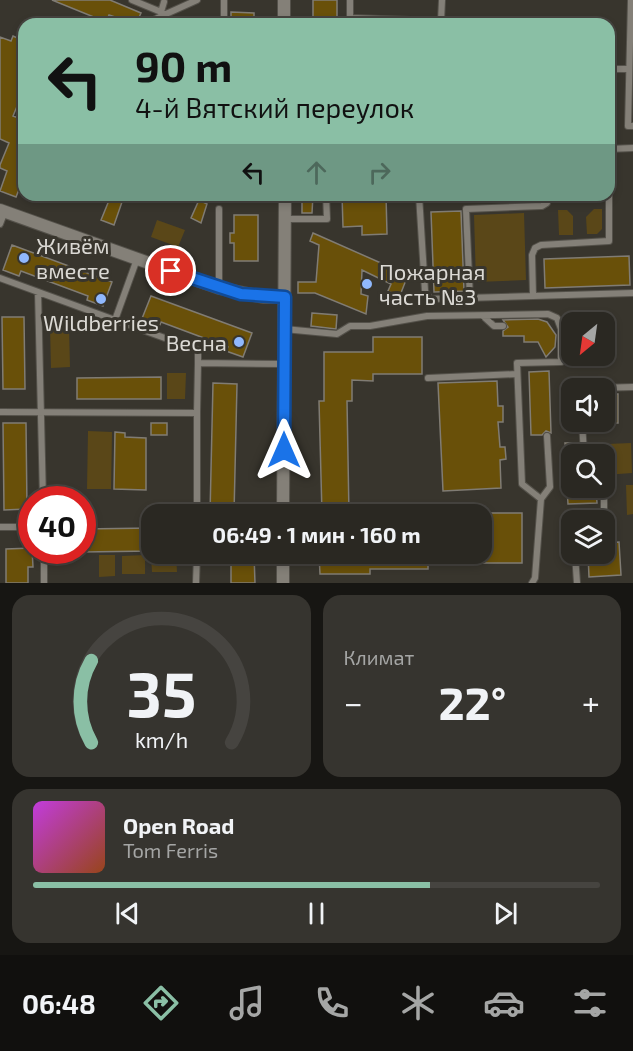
<!DOCTYPE html>
<html lang="ru">
<meta charset="utf-8">
<style>
body{margin:0;font-family:"Exo 2",sans-serif;background:#36342f;color:#f1f3f6;height:100vh;display:flex;flex-direction:column;font-size:22px;white-space:nowrap}
*{box-sizing:border-box;margin:0}
p{font-size:20px;color:#a5a6a5}
.icon{flex:none;width:33px;height:33px;fill:none;stroke:currentColor;stroke-width:2;stroke-linecap:round;stroke-linejoin:round}
.map{position:relative;height:583px;overflow:hidden}
.side{display:flex;flex-direction:column;gap:12px;padding:12px;background:#171613;flex:1}
.side>*{flex:none}
.top-card{position:absolute;left:18px;top:18px;width:597px;height:183px;border-radius:18px;box-shadow:0 3px 9px #0003,0 0 0 2px #464440;background:#8abfa5;color:#111;overflow:hidden}
.needle{width:39px;rotate:209deg}
.tools{position:absolute;left:561px;top:312px;display:grid;gap:12px}
.tools a{display:grid;place-items:center;width:54px;height:54px;border-radius:12px;background:#2a2822;box-shadow:0 3px 9px #0003,0 0 0 2px #464440;font-size:30px}
.speed{position:absolute;left:18px;top:486px;display:flex;gap:12px;font-size:30px;font-weight:700;text-align:center}
.speed>*{display:grid;place-content:center;width:78px;height:78px;border-radius:50%;background:#2a2822;box-shadow:0 3px 9px #0003,0 0 0 2px #464440;line-height:1}
.speed .limit{border:9px solid #d22;background:#fff;color:#111}
.pin{position:absolute;display:grid;place-items:center;width:51px;height:51px;color:#fff;margin:-26px;border:3px solid #fff;border-radius:50%;box-shadow:0 2px 6px #0007}
.me{position:absolute;width:66px;margin:-33px;rotate:0deg;stroke-linejoin:round;filter:drop-shadow(0 0 4px #0008)}
.turn{display:flex;align-items:center;gap:21px;height:126px;padding:0 18px;font-size:27px}
.turn .icon{width:78px;height:78px;stroke-width:2.5}
.turn b{display:block;font-size:42px;line-height:51px}
.lanes{display:flex;align-items:center;height:57px;padding:0 18px;background:#0003;justify-content:center;gap:30px;direction:ltr}
.lanes .off{opacity:.35}
.big{font-size:45px;font-weight:700;line-height:1.1}
.side .card{flex:1;display:flex;flex-direction:column;justify-content:center;gap:9px;min-width:0;padding:0 21px;border-radius:18px;background:#36342f}
.side .dial{align-items:center;gap:0}
.dial svg{height:156px;overflow:visible;fill:none;stroke:#464440;stroke-width:7;stroke-linecap:round;text-anchor:middle}
.dial text{fill:#f1f3f6;stroke:none}
.song{display:flex;align-items:center;gap:18px}
.cover{width:72px;height:72px;border-radius:9px;background:linear-gradient(135deg,hsl(290 70% 55%),hsl(20 70% 35%))}
.played{height:6px;border-radius:3px;background:linear-gradient(90deg,#8abfa5 70%,#464440 70%)}
.keys{display:flex;justify-content:space-around;direction:ltr}
.heat{display:flex;justify-content:space-between;align-items:center;font-size:33px;direction:ltr}
.side .tiles{flex:1;display:grid;gap:12px;grid-template-columns:1fr 1fr}
.card:last-child{grid-column:span 2}
.trip{position:absolute;left:141px;top:504px;width:351px;height:60px;border-radius:18px;background:#2a2822;box-shadow:0 3px 9px #0003,0 0 0 2px #464440;font-weight:700;line-height:60px;text-align:center}
.tabs{display:flex;height:96px;justify-content:space-around;align-items:center;background:#11100e;color:#a5a6a5}
.tabs .icon{width:42px;height:42px}
.tabs .on{color:#8abfa5}
.tabs b{font-size:27px;color:#f1f3f6}
.map>svg:first-child{display:block}
</style>
<div class="map">
<svg width="633" height="583" viewBox="0 0 633 583">
<rect width="100%" height="100%" fill="#38352d"/>
<!-- green -->
<path fill="#5a4718" d="M594 209H602V229L597 234H587L586 217Z
M558 210H567L573 216V235H559Z
M524 213 526 280 476 282 474 215Z
M157 220 185 230 178 247 151 237Z
M50 326H69L70 367 51 368Z
M167 373H186L185 399H167Z
M88 431 112 432 111 489H87Z
M631 443 632 473 605 475 604 454H586L585 445Z
M626 485H633V514L627 515Z
M176 554 177 572H152L151 555Z
M99 555H115V576L99 577Z
M145 555V574H122V556Z"/>
<!-- building -->
<path fill="#695009" stroke="#807c74" stroke-width="1.5" d="M52 0H110L141 13 136 24 109 15 106 22Z
M313 0H337V24H313Z
M231 12 254 13V24H231Z
M13 36 24 41V98L21 97 13 116 24 120V177L16 197 0 191 7 171 0 168V165L9 143 0 139V37L11 41Z
M302 195H313L312 213H302Z
M342 195H386L387 234 362 235V226L343 227Z
M110 198 122 202 114 225 101 220Z
M199 200 207 204 201 223 191 218Z
M461 211 464 291 434 292 431 212Z
M234 215H258V261H234V243H230V233H234Z
M313 233 408 275 397 303 389 299 392 293 388 291 391 284 362 270 361 294 368 296 366 314 315 293H298V282H316L319 245 310 241Z
M12 245 112 282 103 306 87 300 88 296 21 271 19 276 3 270Z
M629 256 630 285 545 288 544 259Z
M151 296 252 333 243 357 226 351 228 347 161 322 159 327 141 321Z
M312 313 337 315 336 329 311 326Z
M2 317H24L25 389H3Z
M503 320 538 319 547 322 556 335 555 347 546 357 538 342H524V336H503V331L508 327Z
M373 337H422V374H373V381L352 380V401H347L349 514H322L319 401H324V352H373Z
M549 371 551 433 546 431 542 435H531L529 372Z
M161 377V399H77V378Z
M497 381 498 406H503V422H498L500 447H505L506 459 500 460 501 488 443 491 438 383Z
M213 383 237 384 234 514H210Z
M604 394H618V423H604Z
M3 423H26L27 509 4 510Z
M151 423H167V435H151Z
M115 432 125 433V437L146 438V490L114 489Z
M565 443H578L579 454H566Z
M567 488 596 490 597 503 568 504Z
M486 513H522V563H428V569H370V574H320L319 554H482V536H486Z
M152 528V551L82 552V529Z
M619 542 621 575 589 577 588 554H604V543Z
M32 548 33 567H28V583H6V549Z
M227 554H254L255 583H231V563H227Z"/>
<g fill="none" stroke-linecap="round" stroke-linejoin="round">
<defs>
<path id="service" d="M132 0 166 14 197 0
M631 0 628 126H633
M161 12 164 2
M350 18 441 21 442 0
M145 24 166 14
M224 24V0
M350 24V0
M609 69H629
M609 149 633 148
M419 195 425 291 430 299 633 293
M285 219H327L326 195
M0 224 5 211
M0 278 115 320 137 259
M219 288V209
M38 292 43 500
M533 296 532 255 535 248 541 245 609 241V195
M470 299 466 209 542 206 547 203 548 195
M483 316 494 326H503
M115 320 198 350V363
M284 329 337 334 350 326H370L427 316 548 314 557 318 561 329V362L517 363 522 484 541 499
M428 378 517 374
M599 388 633 387
M0 412 197 413 198 363 284 364
M582 422 584 454
M604 488V524
M197 514V413
M0 527H32
M44 550V583
M575 554 577 583
M196 583 197 554
M532 583 535 578 541 499 550 487 547 436"/>
<path id="minor" d="M0 210 219 288 263 297H285"/>
<path id="tertiary" d="M284 0V24
M283 514 285 195
M283 583V554"/>
</defs>
<!-- service casing -->
<use href="#service" stroke="#54514a" stroke-width="8"/>
<!-- minor casing -->
<use href="#minor" stroke="#54514a" stroke-width="14"/>
<!-- tertiary casing -->
<use href="#tertiary" stroke="#54514a" stroke-width="14"/>
<!-- service -->
<use href="#service" stroke="#848078" stroke-width="6"/>
<!-- minor -->
<use href="#minor" stroke="#848078" stroke-width="12"/>
<!-- tertiary -->
<use href="#tertiary" stroke="#848078" stroke-width="12"/>
</g>
<g fill="none" stroke-linecap="round" stroke-linejoin="round">
<defs>
<path id="route" d="M171 271 241 294 285 297 284 450"/>
</defs>
<!-- route casing -->
<use href="#route" stroke="#114b97" stroke-width="15"/>
<!-- route -->
<use href="#route" stroke="#1a73e8" stroke-width="10"/>
</g>
<!-- markers -->
<g fill="#90b8fd" stroke="#38352d" stroke-width="2">
<circle cx="24" cy="258" r="6"/>
<circle cx="367" cy="284" r="6"/>
<circle cx="101" cy="299" r="6"/>
<circle cx="239" cy="342" r="6"/>
</g>
<g text-anchor="middle" dominant-baseline="central" stroke-width="6" stroke-linejoin="round" paint-order="stroke">
<!-- poi labels -->
<g font-size="22" fill="#dbd9d4" stroke="#38352d" text-anchor="start">
<text x="36" y="245">Живём<tspan x="36" dy="25">вместе</tspan></text>
<text x="379" y="271">Пожарная<tspan x="379" dy="25">часть №3</tspan></text>
<text x="101" y="322" text-anchor="middle">Wildberries</text>
<text x="227" y="342" text-anchor="end">Весна</text>
</g>
</g>
</svg>
<div class="tools">
<a><svg class="needle" viewBox="-14 -14 28 28"><path d="M0-13l5 13h-10z" fill="#e53935"/><path d="M0 13l5-13h-10z" fill="#a5a6a5"/></svg></a>
<a><svg class="icon" aria-label="sound" viewBox="0 0 24 24"><path d="M4 9h4l5-4v14l-5-4H4zM17 9q2 3 0 6"/></svg></a>
<a><svg class="icon" aria-label="search" viewBox="0 0 24 24"><circle cx="10" cy="10" r="6"/><path d="M15 15l6 6"/></svg></a>
<a><svg class="icon" aria-label="layers" viewBox="0 0 24 24"><path d="M12 4l9 5-9 5-9-5zM3 14l9 5 9-5"/></svg></a>
</div>
<div class="speed"><div class="limit">40</div></div>
<div class="pin" style="left:171px;top:271px;background:#d93025"><svg class="icon" aria-label="arrive" viewBox="0 0 24 24"><path d="M6 21V4h12l-3 4 3 4H6"/></svg></div>
<svg class="me" style="left:284px;top:450px" viewBox="-20 -20 40 40"><path d="M0-17L14 15 0 8-14 15z" fill="#1a73e8" stroke="#fff" stroke-width="4"/></svg>
<div class="trip">06:49 · 1 мин · 160 m</div>
<div class="top-card">
<div class="turn"><svg class="icon" aria-label="left" viewBox="0 0 24 24"><path d="M17 20v-9H6M10 6l-5 5 5 5"/></svg><div><b>90 m</b>4-й Вятский переулок</div></div>
<div class="lanes"><svg class="icon" aria-label="left" viewBox="0 0 24 24"><path d="M17 20v-9H6M10 6l-5 5 5 5"/></svg><svg class="icon off" aria-label="ahead" viewBox="0 0 24 24"><path d="M12 20V5M6 11l6-6 6 6"/></svg><svg class="icon off" aria-label="right" viewBox="0 0 24 24"><path d="M7 20v-9h11M14 6l5 5-5 5"/></svg></div>
</div>
</div>
<section class="side">
<div class="tiles">
<div class="card dial"><svg viewBox="0 0 100 80">
<path d="M14 69A42 42 0 1 1 86 69"/>
<path d="M14 69A42 42 0 0 1 14 27" stroke="#8abfa5"/>
<text x="50" y="56" font-size="32" font-weight="700">35</text>
<text x="50" y="72" font-size="11">km/h</text>
</svg></div>
<div class="card"><p>Климат</p>
<div class="heat"><a>−</a><b class="big">22°</b><a>+</a></div>
</div>
<div class="card">
<div class="song"><i class="cover"></i><div><b>Open Road</b><p>Tom Ferris</p></div></div>
<div class="played"></div>
<div class="keys"><svg class="icon" aria-label="previous" viewBox="0 0 24 24"><path d="M18 5L8 12l10 7zM5 5v14"/></svg><svg class="icon" aria-label="pause" viewBox="0 0 24 24"><path d="M8 5v14M16 5v14"/></svg><svg class="icon" aria-label="next" viewBox="0 0 24 24"><path d="M6 5l10 7-10 7zM19 5v14"/></svg></div>
</div>
</div>
</section>
<nav class="tabs">
<b>06:48</b>
<svg class="icon on" aria-label="directions" viewBox="0 0 24 24"><path d="M12 3l9 9-9 9-9-9zM9 14v-3h6M13 9l2 2-2 2"/></svg>
<svg class="icon" aria-label="music" viewBox="0 0 24 24"><path d="M9 18V5l10-2v13"/><circle cx="6" cy="18" r="3"/><circle cx="16" cy="16" r="3"/></svg>
<svg class="icon" aria-label="phone" viewBox="0 0 24 24"><path d="M5 4h4l2 5-3 2q2 4 5 5l2-3 5 2v4C11 20 4 13 5 4z"/></svg>
<svg class="icon" aria-label="climate" viewBox="0 0 24 24"><path d="M12 3v18M4 7l16 10M4 17L20 7"/></svg>
<svg class="icon" aria-label="car" viewBox="0 0 24 24"><path d="M5 17H2v-5l4-1 3-4h7l3 4 3 1v5h-3M9 17h6M6 11h13"/><circle cx="7" cy="17" r="2"/><circle cx="17" cy="17" r="2"/></svg>
<svg class="icon" aria-label="filters" viewBox="0 0 24 24"><path d="M4 7h16M4 17h16"/><circle cx="9" cy="7" r="2"/><circle cx="15" cy="17" r="2"/></svg>
</nav>
